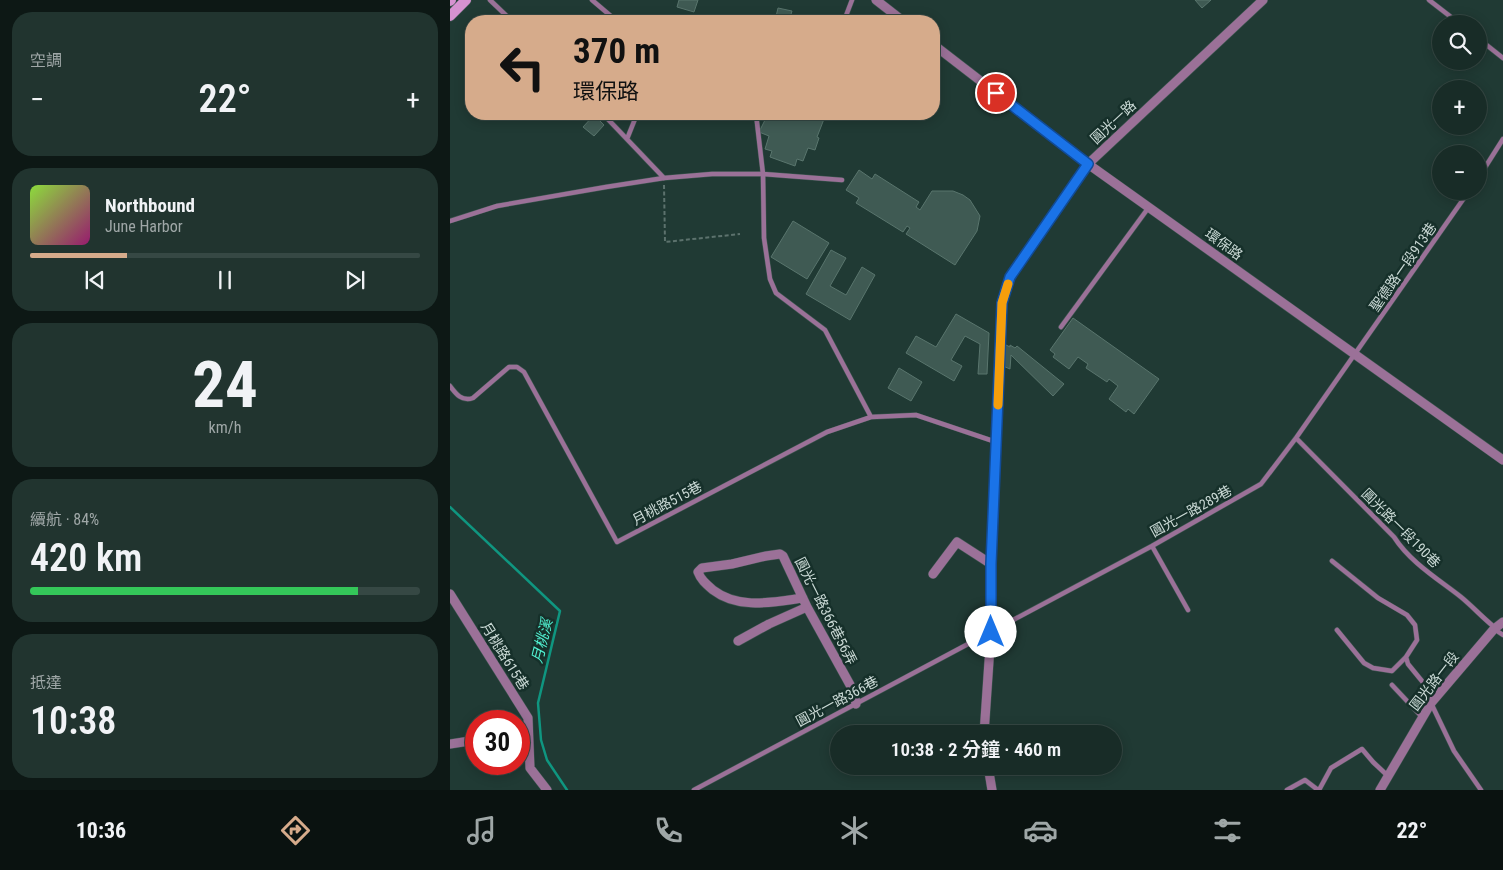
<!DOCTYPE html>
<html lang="zh-TW">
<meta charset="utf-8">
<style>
body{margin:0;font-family:"Roboto Condensed","Noto Sans TC",sans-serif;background:#21342f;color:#f1f3f6;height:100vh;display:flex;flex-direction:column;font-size:19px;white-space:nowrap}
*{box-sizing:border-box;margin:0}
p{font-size:16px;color:#9fa7a7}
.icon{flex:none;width:28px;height:28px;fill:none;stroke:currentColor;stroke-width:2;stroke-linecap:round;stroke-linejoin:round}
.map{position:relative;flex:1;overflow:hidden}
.side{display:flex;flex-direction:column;gap:12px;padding:12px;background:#0d1815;width:450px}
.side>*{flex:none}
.hud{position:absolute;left:15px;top:15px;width:475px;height:105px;border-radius:20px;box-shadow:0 2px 12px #0003,0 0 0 1px #364844;background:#d6ab8b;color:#111;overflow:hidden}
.buttons{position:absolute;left:982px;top:15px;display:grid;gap:10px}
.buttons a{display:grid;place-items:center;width:55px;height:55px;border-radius:50%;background:#182c27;box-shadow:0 2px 12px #0003,0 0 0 1px #364844;font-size:25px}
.speed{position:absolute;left:15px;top:710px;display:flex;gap:10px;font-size:25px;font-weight:700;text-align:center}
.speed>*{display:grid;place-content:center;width:65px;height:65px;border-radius:50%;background:#182c27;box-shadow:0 2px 12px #0003,0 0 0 1px #364844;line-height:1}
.speed .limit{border:8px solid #d22;background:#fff;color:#111}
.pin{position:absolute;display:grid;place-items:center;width:42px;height:42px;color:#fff;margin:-21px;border:2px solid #fff;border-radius:50%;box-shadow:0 1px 5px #0007}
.me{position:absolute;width:55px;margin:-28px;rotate:0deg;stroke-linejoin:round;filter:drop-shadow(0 0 4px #0008)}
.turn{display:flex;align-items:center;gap:18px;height:105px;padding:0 25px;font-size:22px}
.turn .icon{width:65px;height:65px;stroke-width:2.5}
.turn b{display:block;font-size:35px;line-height:42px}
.big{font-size:38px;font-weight:600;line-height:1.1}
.side .widget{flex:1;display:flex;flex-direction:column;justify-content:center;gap:8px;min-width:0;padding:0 18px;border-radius:20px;background:#21342f}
.side .dial{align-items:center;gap:0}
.dial b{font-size:65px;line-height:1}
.song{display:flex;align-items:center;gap:15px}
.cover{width:60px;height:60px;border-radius:8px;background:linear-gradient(135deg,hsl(90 70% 55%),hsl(320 70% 35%))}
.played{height:5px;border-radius:2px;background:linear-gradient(90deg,#d6ab8b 25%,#364844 25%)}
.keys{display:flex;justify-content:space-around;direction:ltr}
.heat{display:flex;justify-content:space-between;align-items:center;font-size:28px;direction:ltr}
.charge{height:8px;border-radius:4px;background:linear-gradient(90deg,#34c759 84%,#364844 0)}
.trip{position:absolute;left:380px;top:725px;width:292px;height:50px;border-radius:25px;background:#182c27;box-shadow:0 2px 12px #0003,0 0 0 1px #364844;font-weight:600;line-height:50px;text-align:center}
.tab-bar{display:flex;height:80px;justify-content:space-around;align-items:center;background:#0a1210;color:#9fa7a7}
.tab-bar .icon{width:35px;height:35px}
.tab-bar .on{color:#d6ab8b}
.tab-bar b{font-size:22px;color:#f1f3f6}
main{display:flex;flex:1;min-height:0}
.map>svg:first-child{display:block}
</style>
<main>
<section class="side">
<div class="widget"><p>空調</p>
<div class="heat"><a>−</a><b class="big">22°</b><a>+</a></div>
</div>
<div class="widget">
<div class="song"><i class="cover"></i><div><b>Northbound</b><p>June Harbor</p></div></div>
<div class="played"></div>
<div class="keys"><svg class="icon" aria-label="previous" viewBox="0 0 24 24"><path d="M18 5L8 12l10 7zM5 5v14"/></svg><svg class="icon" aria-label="pause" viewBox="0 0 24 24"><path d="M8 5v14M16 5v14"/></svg><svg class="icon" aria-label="next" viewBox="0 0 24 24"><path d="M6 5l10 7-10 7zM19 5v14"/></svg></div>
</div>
<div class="widget dial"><b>24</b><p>km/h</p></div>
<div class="widget"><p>續航 · 84%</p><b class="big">420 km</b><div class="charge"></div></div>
<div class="widget"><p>抵達</p><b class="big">10:38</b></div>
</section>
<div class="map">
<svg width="1053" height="790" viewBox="0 0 1053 790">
<rect width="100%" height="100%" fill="#203a34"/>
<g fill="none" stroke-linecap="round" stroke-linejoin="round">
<!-- stream -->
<path stroke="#0f9680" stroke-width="2.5" d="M0 507 110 611 88 703 91 740 97 760 117 790"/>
</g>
<!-- building -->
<path fill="#3f5a53" stroke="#59756d" d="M229 0H248L244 12 227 7Z
M745 0H761L752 8Z
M328 8 342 11 339 21H325Z
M318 114H380L378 120 374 119 367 137 369 138 365 150 358 148 353 161 347 159 345 166 320 157 322 151 315 149 319 136 309 132Z
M144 115 154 125 144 136 133 127Z
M409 170 422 179 425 174 469 202 466 207 470 210 482 191H503L513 195 520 200 530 216 527 231 505 265 456 234 460 228 457 226 453 232 406 203 409 198 396 190Z
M343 221 379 243 357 279 321 257Z
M381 250 396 258 380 286 396 295 412 267 425 275 400 320 356 294Z
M506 314 539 333 537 374H528L530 344 515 336 501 360 512 366 504 381 456 353 466 336 486 347Z
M623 318 709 379 684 414 678 409 676 412 659 399 668 386 659 379 657 382 636 368 638 364 628 357 619 369 603 357 605 354 600 350Z
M554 344 560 347V345L565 348 567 346 614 384 603 396 561 355 560 369 553 366Z
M449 368 472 382 461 401 438 388Z"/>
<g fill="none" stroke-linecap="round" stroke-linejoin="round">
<defs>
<path id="lane" d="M40 0 62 21
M142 0 162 17 170 21
M979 0 1010 24
M394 21 402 0
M1029 39 1053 58
M153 114 214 178
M306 114 313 174 314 238 320 279 326 293 375 330 421 417
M177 139 187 114
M1029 177 1053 139
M0 221 47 206 156 187 214 178 262 174H313L392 180
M611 327 699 207
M0 386C6 394 12 402 23 398L59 367H67L74 372 167 542 377 432 421 417 466 415 546 442
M846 438 944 537C960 562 988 579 1011 597 1022 606 1032 617 1043 626L1044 629 1053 635
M702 546 738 610
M882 561 928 598 957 615 965 625 967 640 956 657 958 664 985 697
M887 630 914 663 923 668 942 671 956 657
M942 685 972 717
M981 703 1004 751 1031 790
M244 790 702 546 811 484 846 438 1019 191
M837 790 855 780 868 790
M869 790 881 768 912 749 923 762 938 776"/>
<path id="street" d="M426 0 453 21
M484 45 638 164 1053 460
M483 574 507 542 541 564
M0 594 78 718 80 768 97 790
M353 598C323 602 289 610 263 590 256 584 251 580 248 572L252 568 282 564 316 556 330 554 333 556 357 607 404 692 406 704
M288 641 319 624 357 607
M534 734 541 632V564L552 303 560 277 638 164 813 0
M0 744 26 740
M538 766 542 790
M930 790 981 703 1044 629 1053 622"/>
<path id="secondary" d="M0 1 1 0
M0 16 16 0"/>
</defs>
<!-- lane casing -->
<use href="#lane" stroke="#3f5751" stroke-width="5.5"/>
<!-- street casing -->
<use href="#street" stroke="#3f5751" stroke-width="10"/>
<!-- secondary casing -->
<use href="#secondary" stroke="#3f5751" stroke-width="11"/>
<!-- path -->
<path stroke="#5c726d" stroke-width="2" stroke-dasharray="4 2.5" stroke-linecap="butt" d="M214 185 215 242 290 234"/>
<!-- lane -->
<use href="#lane" stroke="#9b7198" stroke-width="4.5"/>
<!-- street -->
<use href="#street" stroke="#9b7198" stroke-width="9"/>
<!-- secondary -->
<use href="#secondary" stroke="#d592d0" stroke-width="10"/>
</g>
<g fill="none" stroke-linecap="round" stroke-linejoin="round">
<defs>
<path id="route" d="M541 632V564L552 303 560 277 638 164 546 93"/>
</defs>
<!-- route casing -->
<use href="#route" stroke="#114b97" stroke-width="12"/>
<!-- route -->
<use href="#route" stroke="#1a73e8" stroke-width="9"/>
<!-- slow -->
<path stroke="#f59e0b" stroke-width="9" d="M548 405 552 303 558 284"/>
</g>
<g text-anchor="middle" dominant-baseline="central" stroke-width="5" stroke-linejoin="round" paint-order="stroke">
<!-- street labels -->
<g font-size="14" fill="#cad9d5" stroke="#16302a">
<text transform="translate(663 122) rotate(-43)">圓光一路</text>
<text transform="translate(774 244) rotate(36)">環保路</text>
<text transform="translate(953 267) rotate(-55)">聖德路一段913巷</text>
<text transform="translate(217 503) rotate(-28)">月桃路515巷</text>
<text transform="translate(741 511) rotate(-29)">圓光一路289巷</text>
<text transform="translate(951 528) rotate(45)">圓光路一段190巷</text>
<text transform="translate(376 611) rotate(63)">圓光一路366巷56弄</text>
<text transform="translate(55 656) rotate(58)">月桃路615巷</text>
<text transform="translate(984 681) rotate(-52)">圓光路一段</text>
<text transform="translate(387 701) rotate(-28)">圓光一路366巷</text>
</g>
<!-- water labels -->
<g font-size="15" font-style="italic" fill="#51f1d1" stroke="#16302a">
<text transform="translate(92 641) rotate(-76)">月桃溪</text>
</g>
</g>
</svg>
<div class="buttons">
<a><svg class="icon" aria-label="search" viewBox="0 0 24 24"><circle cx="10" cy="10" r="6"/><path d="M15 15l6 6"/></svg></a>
<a>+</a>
<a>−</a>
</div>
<div class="speed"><div class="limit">30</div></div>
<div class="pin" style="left:546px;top:93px;background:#d93025"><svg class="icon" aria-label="arrive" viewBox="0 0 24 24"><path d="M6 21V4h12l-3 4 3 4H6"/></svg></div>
<svg class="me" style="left:541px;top:632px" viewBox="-20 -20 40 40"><circle r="19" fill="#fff"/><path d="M0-13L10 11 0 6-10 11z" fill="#1a73e8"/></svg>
<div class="trip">10:38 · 2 分鐘 · 460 m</div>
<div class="hud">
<div class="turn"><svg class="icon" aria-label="left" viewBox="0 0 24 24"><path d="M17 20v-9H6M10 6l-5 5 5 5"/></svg><div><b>370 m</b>環保路</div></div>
</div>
</div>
</main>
<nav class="tab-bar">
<b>10:36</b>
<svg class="icon on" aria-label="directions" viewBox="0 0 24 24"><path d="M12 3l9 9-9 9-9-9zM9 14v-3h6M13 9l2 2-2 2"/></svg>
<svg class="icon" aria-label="music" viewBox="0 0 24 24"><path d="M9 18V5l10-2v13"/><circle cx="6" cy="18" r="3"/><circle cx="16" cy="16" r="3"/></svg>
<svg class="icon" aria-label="phone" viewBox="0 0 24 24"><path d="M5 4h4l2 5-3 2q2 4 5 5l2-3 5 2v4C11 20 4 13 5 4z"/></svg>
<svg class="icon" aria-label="climate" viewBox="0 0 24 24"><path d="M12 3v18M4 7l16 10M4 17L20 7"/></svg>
<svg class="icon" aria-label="car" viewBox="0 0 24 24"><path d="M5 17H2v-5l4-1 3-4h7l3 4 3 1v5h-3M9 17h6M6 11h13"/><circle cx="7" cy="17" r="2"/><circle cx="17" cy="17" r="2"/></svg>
<svg class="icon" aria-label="filters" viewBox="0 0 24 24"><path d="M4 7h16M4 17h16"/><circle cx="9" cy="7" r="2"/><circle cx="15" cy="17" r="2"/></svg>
<b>22°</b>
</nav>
